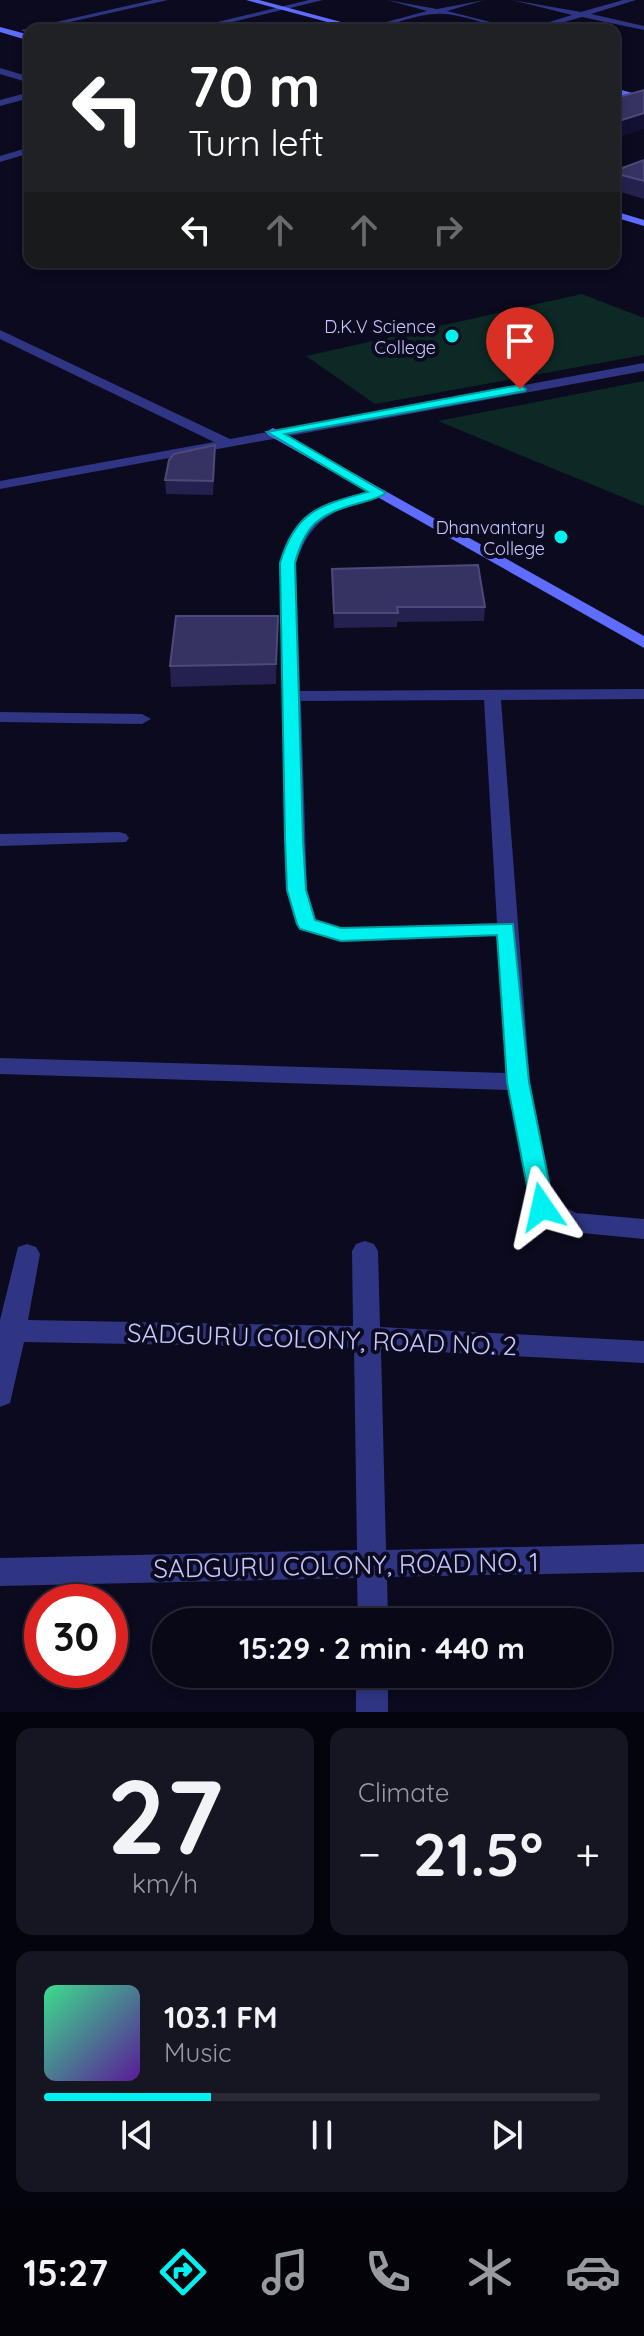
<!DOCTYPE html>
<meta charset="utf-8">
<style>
body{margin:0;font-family:Quicksand,sans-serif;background:#161623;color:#f1f3f6;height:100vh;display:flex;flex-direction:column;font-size:30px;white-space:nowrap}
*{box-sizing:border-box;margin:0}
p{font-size:26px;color:#989aa1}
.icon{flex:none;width:44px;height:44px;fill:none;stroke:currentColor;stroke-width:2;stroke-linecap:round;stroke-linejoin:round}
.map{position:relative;height:1712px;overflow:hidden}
.panel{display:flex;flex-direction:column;gap:16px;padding:16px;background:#04040c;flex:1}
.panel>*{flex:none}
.top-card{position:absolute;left:24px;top:24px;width:596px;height:244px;border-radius:16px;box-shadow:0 4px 12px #0003,0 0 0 2px #292935;background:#202124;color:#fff;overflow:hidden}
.speed{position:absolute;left:24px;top:1584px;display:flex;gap:16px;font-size:40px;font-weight:700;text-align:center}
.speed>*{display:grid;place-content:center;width:104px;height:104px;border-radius:50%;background:#080816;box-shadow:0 4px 12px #0003,0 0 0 2px #292935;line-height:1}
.speed .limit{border:12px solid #d22;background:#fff;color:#111}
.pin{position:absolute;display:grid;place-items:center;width:68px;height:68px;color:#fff;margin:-82px -34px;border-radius:50% 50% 50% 0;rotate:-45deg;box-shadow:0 0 8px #0007}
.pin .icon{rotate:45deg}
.me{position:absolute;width:88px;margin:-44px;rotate:349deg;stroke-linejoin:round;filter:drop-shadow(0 0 6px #0008)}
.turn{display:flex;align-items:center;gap:28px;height:168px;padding:0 32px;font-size:36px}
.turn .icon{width:104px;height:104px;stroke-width:2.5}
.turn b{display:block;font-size:56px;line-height:68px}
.lanes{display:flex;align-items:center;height:76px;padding:0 32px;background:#0003;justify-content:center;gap:40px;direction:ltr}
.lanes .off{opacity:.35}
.big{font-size:60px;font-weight:700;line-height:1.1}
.panel .widget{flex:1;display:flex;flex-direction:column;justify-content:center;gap:12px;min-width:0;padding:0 28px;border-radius:16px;background:#161623}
.panel .dial{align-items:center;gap:0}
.dial b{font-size:104px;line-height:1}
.song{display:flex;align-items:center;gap:24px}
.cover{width:96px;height:96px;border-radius:12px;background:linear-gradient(135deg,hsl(150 70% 55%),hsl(270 70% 35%))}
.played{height:8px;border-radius:4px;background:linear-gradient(90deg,#00f2f0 30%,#292935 30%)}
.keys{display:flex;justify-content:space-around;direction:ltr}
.heat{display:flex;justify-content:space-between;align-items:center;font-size:44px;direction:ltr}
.panel .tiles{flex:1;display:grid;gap:16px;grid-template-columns:1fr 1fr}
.widget:last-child{grid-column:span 2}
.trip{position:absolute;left:152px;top:1608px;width:460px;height:80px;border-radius:40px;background:#080816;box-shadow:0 4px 12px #0003,0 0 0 2px #292935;font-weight:700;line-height:80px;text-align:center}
.tabs{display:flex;height:128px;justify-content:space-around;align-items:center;background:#030309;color:#989aa1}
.tabs .icon{width:56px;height:56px}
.tabs .active{color:#00f2f0}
.tabs b{font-size:36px;color:#f1f3f6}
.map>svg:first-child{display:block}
</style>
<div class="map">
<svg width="644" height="1712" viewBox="0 0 644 1712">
<rect width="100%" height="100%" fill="#0b0a1e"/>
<!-- green -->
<path fill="#0c2925" d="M582 294 644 318V355L375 404 306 356Z
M644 381V506L438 421Z"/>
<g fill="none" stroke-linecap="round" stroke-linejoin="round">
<!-- street -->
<path fill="#2f3583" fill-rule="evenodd" d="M153 0H168L25 32 21 30Z
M309 0H323L199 30H184Z
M387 0 437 9 485 0 447 11 522 30C493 30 463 12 436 14 409 15 384 30 357 30L427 11Z
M512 0 581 12 623 0H636L591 14 644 26V30L582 17 536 30H523L572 15Z
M0 68 30 77V83L0 74Z
M30 92V98L0 106V100Z
M30 147V153L0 162V156Z
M0 330 230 439 644 363V371L0 489V481L214 442 0 339Z
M380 489 385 490V496C339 508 312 514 296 563L300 691 644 689V699L501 700 530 1082 553 1201 576 1213 644 1219V1239L572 1232 533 1214 508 1090 0 1074V1058L506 1073 498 936 341 942 300 929 287 890 280 563C299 509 328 501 380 489ZM484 700 497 923 342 928 316 920 307 890 301 701Z
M0 712 142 714 151 719 142 724 0 722Z
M119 832 126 834 129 838 126 842 0 846V834Z
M365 1241 374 1244 378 1251 380 1327 644 1341V1363L381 1349 386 1550 644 1544V1572L387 1577 388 1622H358L357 1578 0 1586V1558L357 1550 354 1348 24 1342 10 1403 0 1407V1320L18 1247 27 1244 36 1247 40 1254 28 1320 353 1326 352 1251 356 1244Z
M356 1674H388V1712H356Z"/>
<!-- secondary -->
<path fill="#5e6cff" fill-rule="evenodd" d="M246 0H259L371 30H357Z
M0 27 30 35V41L0 32Z
M614 88 644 96V102L614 94Z
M614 211 644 220V226L614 217Z
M273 428 644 636V648L268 435 266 432Z"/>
</g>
<!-- wall -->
<path fill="#24214e" d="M644 90 617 138 614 137V97L616 98Z
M644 160V199L614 190V171Z
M336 262H363L362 264Z
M215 458 213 495 166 494 165 480Z
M332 569 485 607 484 621 397 622V627L334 628Z
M278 616 276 684 171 687 170 666Z"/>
<!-- shaded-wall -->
<path fill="#131033" d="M644 113V129L617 138 619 121Z
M215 445V458L213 495V481Z
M278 616V636L276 684V664Z"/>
<!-- building -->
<path fill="#363261" stroke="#4c4a7a" stroke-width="2" d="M359 24 385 30H335Z
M644 90V113L619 121 614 119V97L616 98Z
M644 160V181L614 173V171Z
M215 445 213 481 165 480 169 460 174 454Z
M478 565 485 607H397L398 613H334L332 569Z
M176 616H278L276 664 170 666Z"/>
<!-- route -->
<path fill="#00f2f0" stroke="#009d9c" stroke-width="2" d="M520 385 526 389 525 391 285 434 386 493C378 499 366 501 356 504 319 514 305 525 295 563L303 840 306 890 315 920 341 928 513 924 529 1082 554 1207 550 1213H534L531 1207 507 1082 497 935 341 941 300 929 297 924 287 890 285 840 280 563C295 511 320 505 368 492L267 432Z"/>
<!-- markers -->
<g fill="#00f2f0" stroke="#0b0a1e" stroke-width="3">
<circle cx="452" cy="336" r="8"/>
<circle cx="561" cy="537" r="8"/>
</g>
<g text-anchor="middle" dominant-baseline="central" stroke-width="8" stroke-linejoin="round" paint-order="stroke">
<!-- far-poi labels -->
<g font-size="18" fill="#c7c7ff" stroke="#0b0a1e" text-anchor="end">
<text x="436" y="326">D.K.V Science<tspan x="436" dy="21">College</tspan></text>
<text x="545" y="527">Dhanvantary<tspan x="545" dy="21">College</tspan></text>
</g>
<!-- near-street labels -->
<g font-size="26" fill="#c7c7ff" stroke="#0b0a1e">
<text transform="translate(322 1339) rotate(2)">SADGURU COLONY, ROAD NO. 2</text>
<text transform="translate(346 1565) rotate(-1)">SADGURU COLONY, ROAD NO. 1</text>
</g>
</g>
</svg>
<div class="speed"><div class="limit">30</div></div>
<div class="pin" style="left:520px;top:389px;background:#d93025"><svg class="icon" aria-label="arrive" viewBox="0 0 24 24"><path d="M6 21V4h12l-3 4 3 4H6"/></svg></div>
<svg class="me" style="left:542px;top:1207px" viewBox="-20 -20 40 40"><path d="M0-17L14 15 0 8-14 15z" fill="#00f2f0" stroke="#fff" stroke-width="4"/></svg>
<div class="trip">15:29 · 2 min · 440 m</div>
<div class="top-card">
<div class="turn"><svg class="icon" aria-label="left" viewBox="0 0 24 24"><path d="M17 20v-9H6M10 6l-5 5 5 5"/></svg><div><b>70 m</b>Turn left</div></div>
<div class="lanes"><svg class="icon" aria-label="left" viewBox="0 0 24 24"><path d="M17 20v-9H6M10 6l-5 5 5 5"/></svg><svg class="icon off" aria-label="ahead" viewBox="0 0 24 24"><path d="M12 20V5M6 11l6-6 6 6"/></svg><svg class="icon off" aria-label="ahead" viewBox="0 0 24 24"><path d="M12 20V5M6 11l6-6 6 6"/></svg><svg class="icon off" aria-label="right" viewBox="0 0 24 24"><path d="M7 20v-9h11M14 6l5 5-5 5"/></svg></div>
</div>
</div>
<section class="panel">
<div class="tiles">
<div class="widget dial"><b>27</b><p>km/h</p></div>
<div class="widget"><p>Climate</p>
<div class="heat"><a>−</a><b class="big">21.5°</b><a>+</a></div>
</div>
<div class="widget">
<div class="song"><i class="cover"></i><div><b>103.1 FM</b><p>Music</p></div></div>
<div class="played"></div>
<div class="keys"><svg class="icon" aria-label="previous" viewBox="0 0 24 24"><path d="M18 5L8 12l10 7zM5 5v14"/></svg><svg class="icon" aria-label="pause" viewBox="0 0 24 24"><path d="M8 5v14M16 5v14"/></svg><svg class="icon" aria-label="next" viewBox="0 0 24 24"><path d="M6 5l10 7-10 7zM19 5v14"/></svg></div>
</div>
</div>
</section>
<nav class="tabs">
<b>15:27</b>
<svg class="icon active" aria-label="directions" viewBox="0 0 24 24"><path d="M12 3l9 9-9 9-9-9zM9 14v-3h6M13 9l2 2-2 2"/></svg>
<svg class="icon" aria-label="music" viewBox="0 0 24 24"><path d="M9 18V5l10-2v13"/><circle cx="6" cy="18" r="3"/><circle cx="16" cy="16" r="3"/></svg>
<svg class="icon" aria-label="phone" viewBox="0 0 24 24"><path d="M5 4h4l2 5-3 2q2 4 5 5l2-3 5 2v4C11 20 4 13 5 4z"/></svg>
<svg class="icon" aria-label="climate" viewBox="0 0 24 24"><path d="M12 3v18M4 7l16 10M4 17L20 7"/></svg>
<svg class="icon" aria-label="car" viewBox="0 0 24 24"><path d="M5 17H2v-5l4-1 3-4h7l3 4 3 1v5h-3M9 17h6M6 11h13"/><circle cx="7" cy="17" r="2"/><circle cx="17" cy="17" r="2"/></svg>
</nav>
